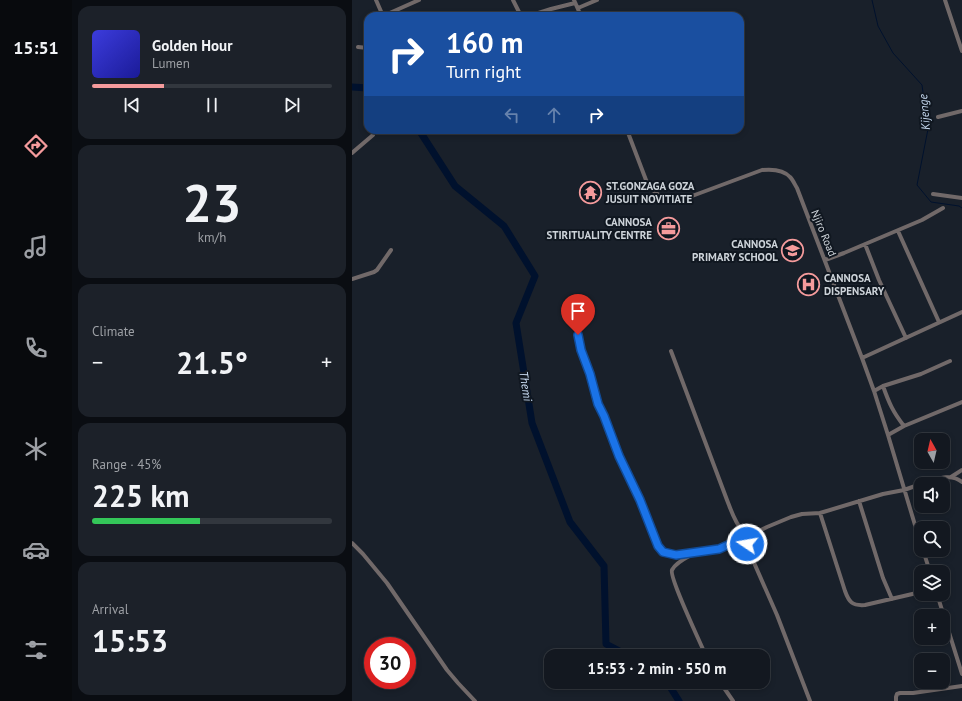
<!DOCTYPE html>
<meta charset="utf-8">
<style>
body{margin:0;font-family:"PT Sans",sans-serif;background:#1c2129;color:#f1f3f6;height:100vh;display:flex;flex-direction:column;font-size:15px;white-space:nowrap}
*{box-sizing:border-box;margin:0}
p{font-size:13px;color:#9da0a5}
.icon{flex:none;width:22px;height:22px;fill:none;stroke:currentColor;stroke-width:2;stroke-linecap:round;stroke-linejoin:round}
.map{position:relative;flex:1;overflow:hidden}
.drawer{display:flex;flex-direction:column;gap:6px;padding:6px;background:#0a0d12;width:280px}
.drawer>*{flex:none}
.top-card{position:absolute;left:12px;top:12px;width:380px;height:122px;border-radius:12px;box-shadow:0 2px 6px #0003,0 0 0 1px #32373e;background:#1a4fa0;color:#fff;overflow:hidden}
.needle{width:26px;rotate:352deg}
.tools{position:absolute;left:562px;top:433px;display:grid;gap:8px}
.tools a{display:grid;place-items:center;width:36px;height:36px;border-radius:8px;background:#131820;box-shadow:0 2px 6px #0003,0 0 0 1px #32373e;font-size:20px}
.speed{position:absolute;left:12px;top:637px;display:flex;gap:8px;font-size:20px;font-weight:700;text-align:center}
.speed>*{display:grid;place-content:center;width:52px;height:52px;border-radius:50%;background:#131820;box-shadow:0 2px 6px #0003,0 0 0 1px #32373e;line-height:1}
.speed .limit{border:6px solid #d22;background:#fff;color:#111}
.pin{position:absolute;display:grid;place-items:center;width:34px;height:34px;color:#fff;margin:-41px -17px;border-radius:50% 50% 50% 0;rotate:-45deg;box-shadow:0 0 4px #0007}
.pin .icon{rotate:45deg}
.me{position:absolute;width:44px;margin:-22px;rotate:282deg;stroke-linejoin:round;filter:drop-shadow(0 0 3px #0008)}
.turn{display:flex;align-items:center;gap:14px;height:84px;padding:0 16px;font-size:18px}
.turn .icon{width:52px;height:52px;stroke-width:2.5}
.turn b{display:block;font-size:28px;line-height:34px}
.lanes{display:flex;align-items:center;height:38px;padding:0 16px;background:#0003;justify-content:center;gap:20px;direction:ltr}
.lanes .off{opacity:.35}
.big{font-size:30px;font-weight:800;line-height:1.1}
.drawer .widget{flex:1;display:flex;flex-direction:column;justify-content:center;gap:6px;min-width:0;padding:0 14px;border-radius:12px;background:#1c2129}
.drawer .dial{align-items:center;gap:0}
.dial b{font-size:52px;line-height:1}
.song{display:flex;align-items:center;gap:12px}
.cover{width:48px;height:48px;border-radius:6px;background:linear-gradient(135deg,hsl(240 70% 55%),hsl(240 70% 35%))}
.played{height:4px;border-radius:2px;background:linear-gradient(90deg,#f59b9c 30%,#32373e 30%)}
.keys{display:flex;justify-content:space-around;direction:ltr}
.heat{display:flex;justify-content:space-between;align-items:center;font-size:22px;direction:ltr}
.charge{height:6px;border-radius:3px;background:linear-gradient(90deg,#34c759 45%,#32373e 0)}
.trip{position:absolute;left:192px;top:649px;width:226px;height:40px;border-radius:12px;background:#131820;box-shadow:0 2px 6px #0003,0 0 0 1px #32373e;font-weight:800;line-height:40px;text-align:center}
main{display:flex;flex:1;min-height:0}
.tabs{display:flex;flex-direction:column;width:72px;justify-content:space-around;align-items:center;background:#080a0d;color:#9da0a5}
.tabs .icon{width:28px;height:28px}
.tabs .current{color:#f59b9c}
.tabs b{font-size:18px;color:#f1f3f6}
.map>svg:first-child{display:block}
</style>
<main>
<nav class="tabs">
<b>15:51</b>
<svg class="icon current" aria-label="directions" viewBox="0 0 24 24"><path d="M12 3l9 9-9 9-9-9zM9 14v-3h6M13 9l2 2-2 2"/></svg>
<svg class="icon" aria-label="music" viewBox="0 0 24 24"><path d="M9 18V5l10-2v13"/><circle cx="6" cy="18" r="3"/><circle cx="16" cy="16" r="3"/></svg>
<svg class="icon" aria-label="phone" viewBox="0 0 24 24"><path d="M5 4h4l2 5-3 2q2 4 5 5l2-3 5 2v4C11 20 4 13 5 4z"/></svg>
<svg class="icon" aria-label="climate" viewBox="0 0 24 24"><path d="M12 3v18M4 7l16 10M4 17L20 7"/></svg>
<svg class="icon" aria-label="car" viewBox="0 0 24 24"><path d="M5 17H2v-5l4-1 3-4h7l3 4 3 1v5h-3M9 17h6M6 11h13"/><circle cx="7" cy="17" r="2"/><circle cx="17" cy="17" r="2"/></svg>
<svg class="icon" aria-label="filters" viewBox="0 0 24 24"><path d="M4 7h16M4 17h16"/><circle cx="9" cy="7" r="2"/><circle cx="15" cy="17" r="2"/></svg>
</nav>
<section class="drawer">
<div class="widget">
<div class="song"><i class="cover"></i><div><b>Golden Hour</b><p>Lumen</p></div></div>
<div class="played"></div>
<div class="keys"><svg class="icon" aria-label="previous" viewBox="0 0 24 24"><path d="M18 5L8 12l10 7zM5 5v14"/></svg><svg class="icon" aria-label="pause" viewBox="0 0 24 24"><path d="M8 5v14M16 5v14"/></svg><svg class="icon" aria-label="next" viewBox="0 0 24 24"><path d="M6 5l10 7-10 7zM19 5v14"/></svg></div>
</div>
<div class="widget dial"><b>23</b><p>km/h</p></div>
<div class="widget"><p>Climate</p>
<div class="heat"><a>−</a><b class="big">21.5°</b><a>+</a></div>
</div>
<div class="widget"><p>Range · 45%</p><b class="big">225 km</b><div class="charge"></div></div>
<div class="widget"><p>Arrival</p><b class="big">15:53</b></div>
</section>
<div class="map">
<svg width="610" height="701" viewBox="0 0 610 701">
<rect width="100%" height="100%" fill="#19202a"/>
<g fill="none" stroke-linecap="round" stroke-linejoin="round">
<!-- stream -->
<path stroke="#00112d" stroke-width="1" d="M520 0 526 26 541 53 570 85 576 129 565 185 579 202 607 206 610 208"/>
<!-- river -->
<path stroke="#00112d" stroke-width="7" d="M0 87 16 88
M67 130 103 186 152 226 183 276 164 323 180 423 218 522 252 566 254 644 277 656
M315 682 327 701"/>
<!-- minor -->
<path stroke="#716969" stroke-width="4" d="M24 0 31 16 67 0
M161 0 169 16
M222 0 229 16
M593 0 610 51
M226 8 245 0
M177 16 199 9 223 3
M6 47 16 48
M586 117 610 111
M275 130 294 180C304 198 313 200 332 199L410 170C420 169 431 169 438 177 441 180 443 185 445 188L510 358 522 391 536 435 569 545
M0 153 21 135
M581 194 610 198
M546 231 587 322
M513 244 527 280 554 338
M473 260 492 253 570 220 591 208
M0 279 22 272 25 270 39 250
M215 301 224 323 229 350 238 374 246 404 252 416 267 456 288 500 306 546 311 552 324 555 367 549 382 543 415 527 439 517 450 514 468 513 531 494 552 490 569 484
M319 351 375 500C379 510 383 523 390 530 392 533 396 534 399 535
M510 358 610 312
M531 386C537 403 541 412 552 426
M522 391 531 386 569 374 598 361
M536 435 552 426 610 402
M599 477 610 470
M570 484C583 480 598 472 610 482
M507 501 531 578 540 599
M468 513 493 591C497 602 500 606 513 605L569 592
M396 536 395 544 396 549 425 615 458 701
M0 543 11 554 35 583 95 670 106 683 123 701
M571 550 578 572
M343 553C336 557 324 562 320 570 317 577 349 644 354 656
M585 594 610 674
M368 682 381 701
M544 701V697L545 694 548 693H561L610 686"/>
</g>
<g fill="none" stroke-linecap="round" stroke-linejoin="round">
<defs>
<path id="route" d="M226 335 229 350 238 374 246 404 252 416 267 456 288 500 306 546 311 552 324 555 367 549 396 536 395 544"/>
</defs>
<!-- route casing -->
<use href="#route" stroke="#114b97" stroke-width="10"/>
<!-- route -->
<use href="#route" stroke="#1a73e8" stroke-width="7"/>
</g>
<!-- icons -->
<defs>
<symbol id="temple-ring" viewBox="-11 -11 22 22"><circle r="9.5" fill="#101720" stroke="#f59b9c" stroke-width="1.5"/><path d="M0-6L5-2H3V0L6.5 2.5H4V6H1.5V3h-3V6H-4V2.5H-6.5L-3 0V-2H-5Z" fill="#f59b9c"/></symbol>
<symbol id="office-ring" viewBox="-11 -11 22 22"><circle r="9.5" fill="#101720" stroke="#f59b9c" stroke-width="1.5"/><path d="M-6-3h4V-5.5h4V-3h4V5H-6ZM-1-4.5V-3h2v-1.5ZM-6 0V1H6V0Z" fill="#f59b9c"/></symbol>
<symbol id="school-ring" viewBox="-11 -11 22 22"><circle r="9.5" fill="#101720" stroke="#f59b9c" stroke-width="1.5"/><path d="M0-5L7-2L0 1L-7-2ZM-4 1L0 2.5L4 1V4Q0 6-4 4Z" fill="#f59b9c"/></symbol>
<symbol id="hospital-ring" viewBox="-11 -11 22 22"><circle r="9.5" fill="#101720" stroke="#f59b9c" stroke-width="1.5"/><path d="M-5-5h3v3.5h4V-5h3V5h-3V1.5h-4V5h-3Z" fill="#f59b9c"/></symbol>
</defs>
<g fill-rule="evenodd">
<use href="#temple-ring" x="226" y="180" width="25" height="25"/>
<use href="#office-ring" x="304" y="216" width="25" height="25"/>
<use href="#school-ring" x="428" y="238" width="25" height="25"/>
<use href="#hospital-ring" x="444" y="272" width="25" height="25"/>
</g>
<g text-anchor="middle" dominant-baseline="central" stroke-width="4" stroke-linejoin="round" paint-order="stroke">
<!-- poi labels -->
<g font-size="11" font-weight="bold" fill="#cdd3d9" stroke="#101720" text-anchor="start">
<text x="254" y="186">ST.GONZAGA GOZA<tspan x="254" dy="13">JUSUIT NOVITIATE</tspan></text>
<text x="300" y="222" text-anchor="end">CANNOSA<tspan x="300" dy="13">STIRITUALITY CENTRE</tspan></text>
<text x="426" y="244" text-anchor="end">CANNOSA<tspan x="426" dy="13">PRIMARY SCHOOL</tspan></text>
<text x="472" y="278">CANNOSA<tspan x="472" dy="13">DISPENSARY</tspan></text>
</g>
<!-- street labels -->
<g font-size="11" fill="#cdd3d9" stroke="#101720">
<text transform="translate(472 233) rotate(68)">Njiro Road</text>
</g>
<!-- water labels -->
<g font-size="12" font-style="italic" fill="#cbdef5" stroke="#101720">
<text transform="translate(572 112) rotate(-95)">Kijenge</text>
<text transform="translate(174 386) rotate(81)">Themi</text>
</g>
</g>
</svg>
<div class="tools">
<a><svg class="needle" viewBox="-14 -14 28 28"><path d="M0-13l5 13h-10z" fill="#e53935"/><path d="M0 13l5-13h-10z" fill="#9da0a5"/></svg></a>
<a><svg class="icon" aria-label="sound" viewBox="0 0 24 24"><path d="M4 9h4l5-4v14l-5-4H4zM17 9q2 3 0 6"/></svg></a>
<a><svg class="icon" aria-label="search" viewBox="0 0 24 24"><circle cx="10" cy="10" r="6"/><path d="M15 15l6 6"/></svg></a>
<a><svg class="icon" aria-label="layers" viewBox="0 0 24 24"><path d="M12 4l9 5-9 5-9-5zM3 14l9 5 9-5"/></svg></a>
<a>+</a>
<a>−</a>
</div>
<div class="speed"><div class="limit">30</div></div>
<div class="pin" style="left:226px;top:335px;background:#d93025"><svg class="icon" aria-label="arrive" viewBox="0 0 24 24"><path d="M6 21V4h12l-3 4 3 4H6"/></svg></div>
<svg class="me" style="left:395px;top:544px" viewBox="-20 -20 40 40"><circle r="17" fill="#1a73e8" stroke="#fff" stroke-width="3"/><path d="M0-11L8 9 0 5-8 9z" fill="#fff"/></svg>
<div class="trip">15:53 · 2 min · 550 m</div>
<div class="top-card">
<div class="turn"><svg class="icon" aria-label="right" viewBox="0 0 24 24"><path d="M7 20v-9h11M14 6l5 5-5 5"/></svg><div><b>160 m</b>Turn right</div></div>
<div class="lanes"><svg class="icon off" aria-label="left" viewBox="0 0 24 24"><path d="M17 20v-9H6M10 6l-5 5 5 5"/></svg><svg class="icon off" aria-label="ahead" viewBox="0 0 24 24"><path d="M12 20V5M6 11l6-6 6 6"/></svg><svg class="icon" aria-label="right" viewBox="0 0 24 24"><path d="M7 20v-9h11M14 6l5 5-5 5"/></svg></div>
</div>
</div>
</main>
